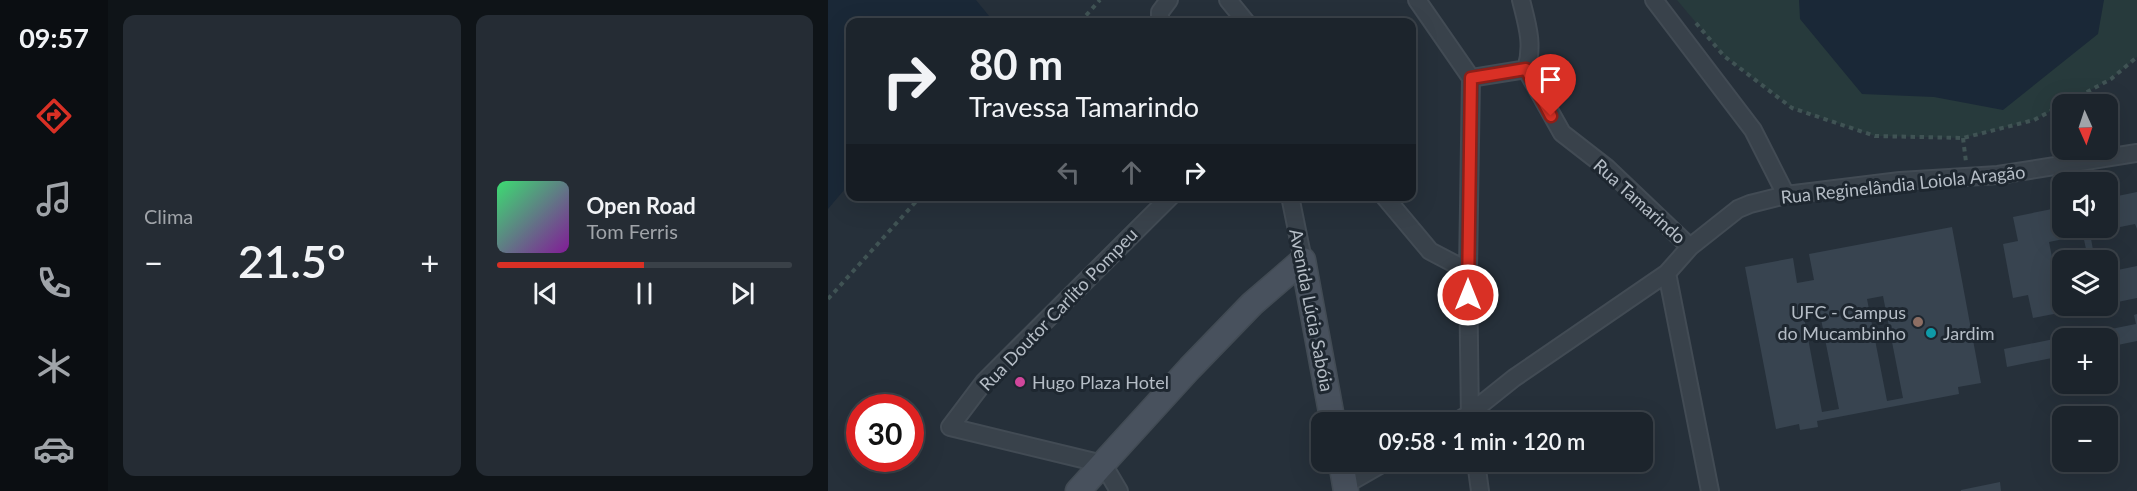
<!DOCTYPE html>
<html lang="pt">
<meta charset="utf-8">
<style>
body{margin:0;font-family:Lato,sans-serif;background:#252c34;color:#f1f3f6;height:100vh;display:flex;flex-direction:column;font-size:22px;white-space:nowrap}
*{box-sizing:border-box;margin:0}
p{font-size:20px;color:#a0a4a9}
.icon{flex:none;width:33px;height:33px;fill:none;stroke:currentColor;stroke-width:2;stroke-linecap:round;stroke-linejoin:round}
.map{position:relative;flex:1;overflow:hidden}
.drawer{display:flex;flex-direction:column;gap:15px;padding:15px;background:#0f1418;width:720px}
.drawer>*{flex:none}
.hud{position:absolute;left:18px;top:18px;width:570px;height:183px;border-radius:12px;box-shadow:0 6px 24px #0002,0 0 0 2px #3a4148;background:#1c242c;color:#f1f3f6;overflow:hidden}
.needle{width:39px;rotate:177deg}
.controls{position:absolute;left:1224px;top:94px;display:grid;gap:12px}
.controls a{display:grid;place-items:center;width:66px;height:66px;border-radius:12px;background:#1c242c;box-shadow:0 6px 24px #0002,0 0 0 2px #3a4148;font-size:30px}
.speed{position:absolute;left:18px;top:394px;display:flex;gap:12px;font-size:30px;font-weight:700;text-align:center}
.speed>*{display:grid;place-content:center;width:78px;height:78px;border-radius:50%;background:#1c242c;box-shadow:0 6px 24px #0002,0 0 0 2px #3a4148;line-height:1}
.speed .limit{border:9px solid #d22;background:#fff;color:#111}
.pin{position:absolute;display:grid;place-items:center;width:51px;height:51px;color:#fff;margin:-62px -26px;border-radius:50% 50% 50% 0;rotate:-45deg;box-shadow:0 0 6px #0007}
.pin .icon{rotate:45deg}
.me{position:absolute;width:66px;margin:-33px;rotate:0deg;stroke-linejoin:round;filter:drop-shadow(0 0 4px #0008)}
.turn{display:flex;align-items:center;gap:21px;height:126px;padding:0 24px;font-size:27px}
.turn .icon{width:78px;height:78px;stroke-width:2.5}
.turn b{display:block;font-size:42px;line-height:51px}
.lanes{display:flex;align-items:center;height:57px;padding:0 24px;background:#0003;justify-content:center;gap:30px;direction:ltr}
.lanes .off{opacity:.35}
.big{font-size:45px;font-weight:600;line-height:1.1}
.drawer .widget{flex:1;display:flex;flex-direction:column;justify-content:center;gap:9px;min-width:0;padding:0 21px;border-radius:12px;background:#252c34}
.song{display:flex;align-items:center;gap:18px}
.cover{width:72px;height:72px;border-radius:9px;background:linear-gradient(135deg,hsl(140 70% 55%),hsl(290 70% 35%))}
.played{height:6px;border-radius:3px;background:linear-gradient(90deg,#d93025 50%,#3a4148 50%)}
.keys{display:flex;justify-content:space-around;direction:ltr}
.heat{display:flex;justify-content:space-between;align-items:center;font-size:33px;direction:ltr}
.drawer .tiles{flex:1;display:grid;gap:15px;grid-template-columns:repeat(2,1fr)}
.trip{position:absolute;left:483px;top:412px;width:342px;height:60px;border-radius:12px;background:#1c242c;box-shadow:0 6px 24px #0002,0 0 0 2px #3a4148;font-weight:600;line-height:60px;text-align:center}
main{display:flex;flex:1;min-height:0}
.menu{display:flex;flex-direction:column;width:108px;justify-content:space-around;align-items:center;background:#0b0e12;color:#a0a4a9}
.menu .icon{width:42px;height:42px}
.menu .active{color:#d93025}
.menu b{font-size:27px;color:#f1f3f6}
.map>svg:first-child{display:block}
</style>
<main>
<nav class="menu">
<b>09:57</b>
<svg class="icon active" aria-label="directions" viewBox="0 0 24 24"><path d="M12 3l9 9-9 9-9-9zM9 14v-3h6M13 9l2 2-2 2"/></svg>
<svg class="icon" aria-label="music" viewBox="0 0 24 24"><path d="M9 18V5l10-2v13"/><circle cx="6" cy="18" r="3"/><circle cx="16" cy="16" r="3"/></svg>
<svg class="icon" aria-label="phone" viewBox="0 0 24 24"><path d="M5 4h4l2 5-3 2q2 4 5 5l2-3 5 2v4C11 20 4 13 5 4z"/></svg>
<svg class="icon" aria-label="climate" viewBox="0 0 24 24"><path d="M12 3v18M4 7l16 10M4 17L20 7"/></svg>
<svg class="icon" aria-label="car" viewBox="0 0 24 24"><path d="M5 17H2v-5l4-1 3-4h7l3 4 3 1v5h-3M9 17h6M6 11h13"/><circle cx="7" cy="17" r="2"/><circle cx="17" cy="17" r="2"/></svg>
</nav>
<section class="drawer">
<div class="tiles">
<div class="widget"><p>Clima</p>
<div class="heat"><a>−</a><b class="big">21.5°</b><a>+</a></div>
</div>
<div class="widget">
<div class="song"><i class="cover"></i><div><b>Open Road</b><p>Tom Ferris</p></div></div>
<div class="played"></div>
<div class="keys"><svg class="icon" aria-label="previous" viewBox="0 0 24 24"><path d="M18 5L8 12l10 7zM5 5v14"/></svg><svg class="icon" aria-label="pause" viewBox="0 0 24 24"><path d="M8 5v14M16 5v14"/></svg><svg class="icon" aria-label="next" viewBox="0 0 24 24"><path d="M6 5l10 7-10 7zM19 5v14"/></svg></div>
</div>
</div>
</section>
<div class="map">
<svg width="1309" height="491" viewBox="0 0 1309 491">
<rect width="100%" height="100%" fill="#26303a"/>
<!-- green -->
<path fill="#273a3c" d="M849 0H1309V57L1283 79 1206 120 1135 138 1047 136 964 108 896 56Z"/>
<!-- water -->
<path fill="#1a2837" d="M0 0H148L166 22H22V183L0 209Z
M971 0H1276L1270 34 1175 110 1106 97 1034 94 972 19Z"/>
<!-- building -->
<path fill="#384450" fill-rule="evenodd" d="M1309 192V229L1307 224 1262 233 1267 261H1240L1242 252 1258 249 1255 235 1221 242 1229 282 1234 281V306L1262 307 1205 318 1200 295 1185 298 1175 244 1190 241 1185 217 1234 207V228H1280V198Z
M1124 227 1153 383 1130 387 1131 394 989 421 990 427 972 430 971 424 948 429 917 267 965 258 969 283 986 280 981 254ZM1055 296 1075 398 1059 401 1039 299ZM991 309 1011 409 994 412 975 312Z
M1309 266V298L1280 304V272Z
M1309 314V341L1280 347V339H1233L1308 324 1306 315Z
M1226 339 1229 357 1179 367 1176 349Z
M1172 482 1173 491H1133V490Z"/>
<g fill="none" stroke-linecap="round" stroke-linejoin="round">
<defs>
<path id="street" d="M400 0 418 22
M589 0 643 78 640 271 642 420
M693 0C699 24 706 45 698 69L734 133 779 168 862 247
M826 0 925 130 958 195
M332 22V12L341 0
M643 78 698 69
M462 196 475 260
M556 196 602 251 640 271
M839 273 882 491
M626 423 641 414 686 378 839 273 862 247 910 209 922 204 958 195 1072 181 1170 175 1309 153
M648 462 652 491
M517 485 557 462
M291 491 275 464 122 427 156 382 343 196"/>
<path id="secondary" d="M513 462 518 491
M250 491 362 368 424 304 475 260 505 423"/>
</defs>
<!-- street casing -->
<use href="#street" stroke="#424b54" stroke-width="20"/>
<!-- secondary casing -->
<use href="#secondary" stroke="#424b54" stroke-width="27"/>
<!-- path -->
<path stroke="#405354" stroke-width="4" stroke-dasharray="4.5 4.5" stroke-linecap="butt" d="M252 22 272 0
M868 23 896 56 964 108 1047 136 1135 138 1206 120 1234 105
M1235 105 1283 79 1309 57
M1135 138 1138 162
M0 299 93 196"/>
<!-- street -->
<use href="#street" stroke="#39424b" stroke-width="16"/>
<!-- secondary -->
<use href="#secondary" stroke="#48515d" stroke-width="24"/>
</g>
<g fill="none" stroke-linecap="round" stroke-linejoin="round">
<defs>
<path id="route" d="M640 295 643 78 698 69 723 116"/>
</defs>
<!-- route casing -->
<use href="#route" stroke="#8d1f18" stroke-width="15"/>
<!-- route -->
<use href="#route" stroke="#d93025" stroke-width="10"/>
</g>
<!-- markers -->
<circle fill="#8d6e63" stroke="#1e2730" stroke-width="2" cx="1090" cy="322" r="6"/>
<circle fill="#0f9aa8" stroke="#1e2730" stroke-width="2" cx="1103" cy="333" r="6"/>
<circle fill="#d1479c" stroke="#1e2730" stroke-width="2" cx="192" cy="382" r="6"/>
<g text-anchor="middle" dominant-baseline="central" stroke-width="6" stroke-linejoin="round" paint-order="stroke">
<!-- street labels -->
<g font-size="18" fill="#b5bdc6" stroke="#1e2730">
<text transform="translate(1075 184) rotate(-6)">Rua Reginelândia Loiola Aragão</text>
<text transform="translate(812 201) rotate(42)">Rua Tamarindo</text>
<text transform="translate(230 309) rotate(-46)">Rua Doutor Carlito Pompeu</text>
<text transform="translate(484 310) rotate(79)">Avenida Lúcia Sabóia</text>
</g>
<!-- poi labels -->
<g font-size="18" fill="#b5bdc6" stroke="#1e2730" text-anchor="start">
<text x="1078" y="312" text-anchor="end">UFC - Campus<tspan x="1078" dy="21">do Mucambinho</tspan></text>
<text x="1115" y="333">Jardim</text>
<text x="204" y="382">Hugo Plaza Hotel</text>
</g>
</g>
</svg>
<div class="controls">
<a><svg class="needle" viewBox="-14 -14 28 28"><path d="M0-13l5 13h-10z" fill="#e53935"/><path d="M0 13l5-13h-10z" fill="#a0a4a9"/></svg></a>
<a><svg class="icon" aria-label="sound" viewBox="0 0 24 24"><path d="M4 9h4l5-4v14l-5-4H4zM17 9q2 3 0 6"/></svg></a>
<a><svg class="icon" aria-label="layers" viewBox="0 0 24 24"><path d="M12 4l9 5-9 5-9-5zM3 14l9 5 9-5"/></svg></a>
<a>+</a>
<a>−</a>
</div>
<div class="speed"><div class="limit">30</div></div>
<div class="pin" style="left:723px;top:116px;background:#d93025"><svg class="icon" aria-label="arrive" viewBox="0 0 24 24"><path d="M6 21V4h12l-3 4 3 4H6"/></svg></div>
<svg class="me" style="left:640px;top:295px" viewBox="-20 -20 40 40"><circle r="17" fill="#d93025" stroke="#fff" stroke-width="3"/><path d="M0-11L8 9 0 5-8 9z" fill="#fff"/></svg>
<div class="trip">09:58 · 1 min · 120 m</div>
<div class="hud">
<div class="turn"><svg class="icon" aria-label="right" viewBox="0 0 24 24"><path d="M7 20v-9h11M14 6l5 5-5 5"/></svg><div><b>80 m</b>Travessa Tamarindo</div></div>
<div class="lanes"><svg class="icon off" aria-label="left" viewBox="0 0 24 24"><path d="M17 20v-9H6M10 6l-5 5 5 5"/></svg><svg class="icon off" aria-label="ahead" viewBox="0 0 24 24"><path d="M12 20V5M6 11l6-6 6 6"/></svg><svg class="icon" aria-label="right" viewBox="0 0 24 24"><path d="M7 20v-9h11M14 6l5 5-5 5"/></svg></div>
</div>
</div>
</main>
